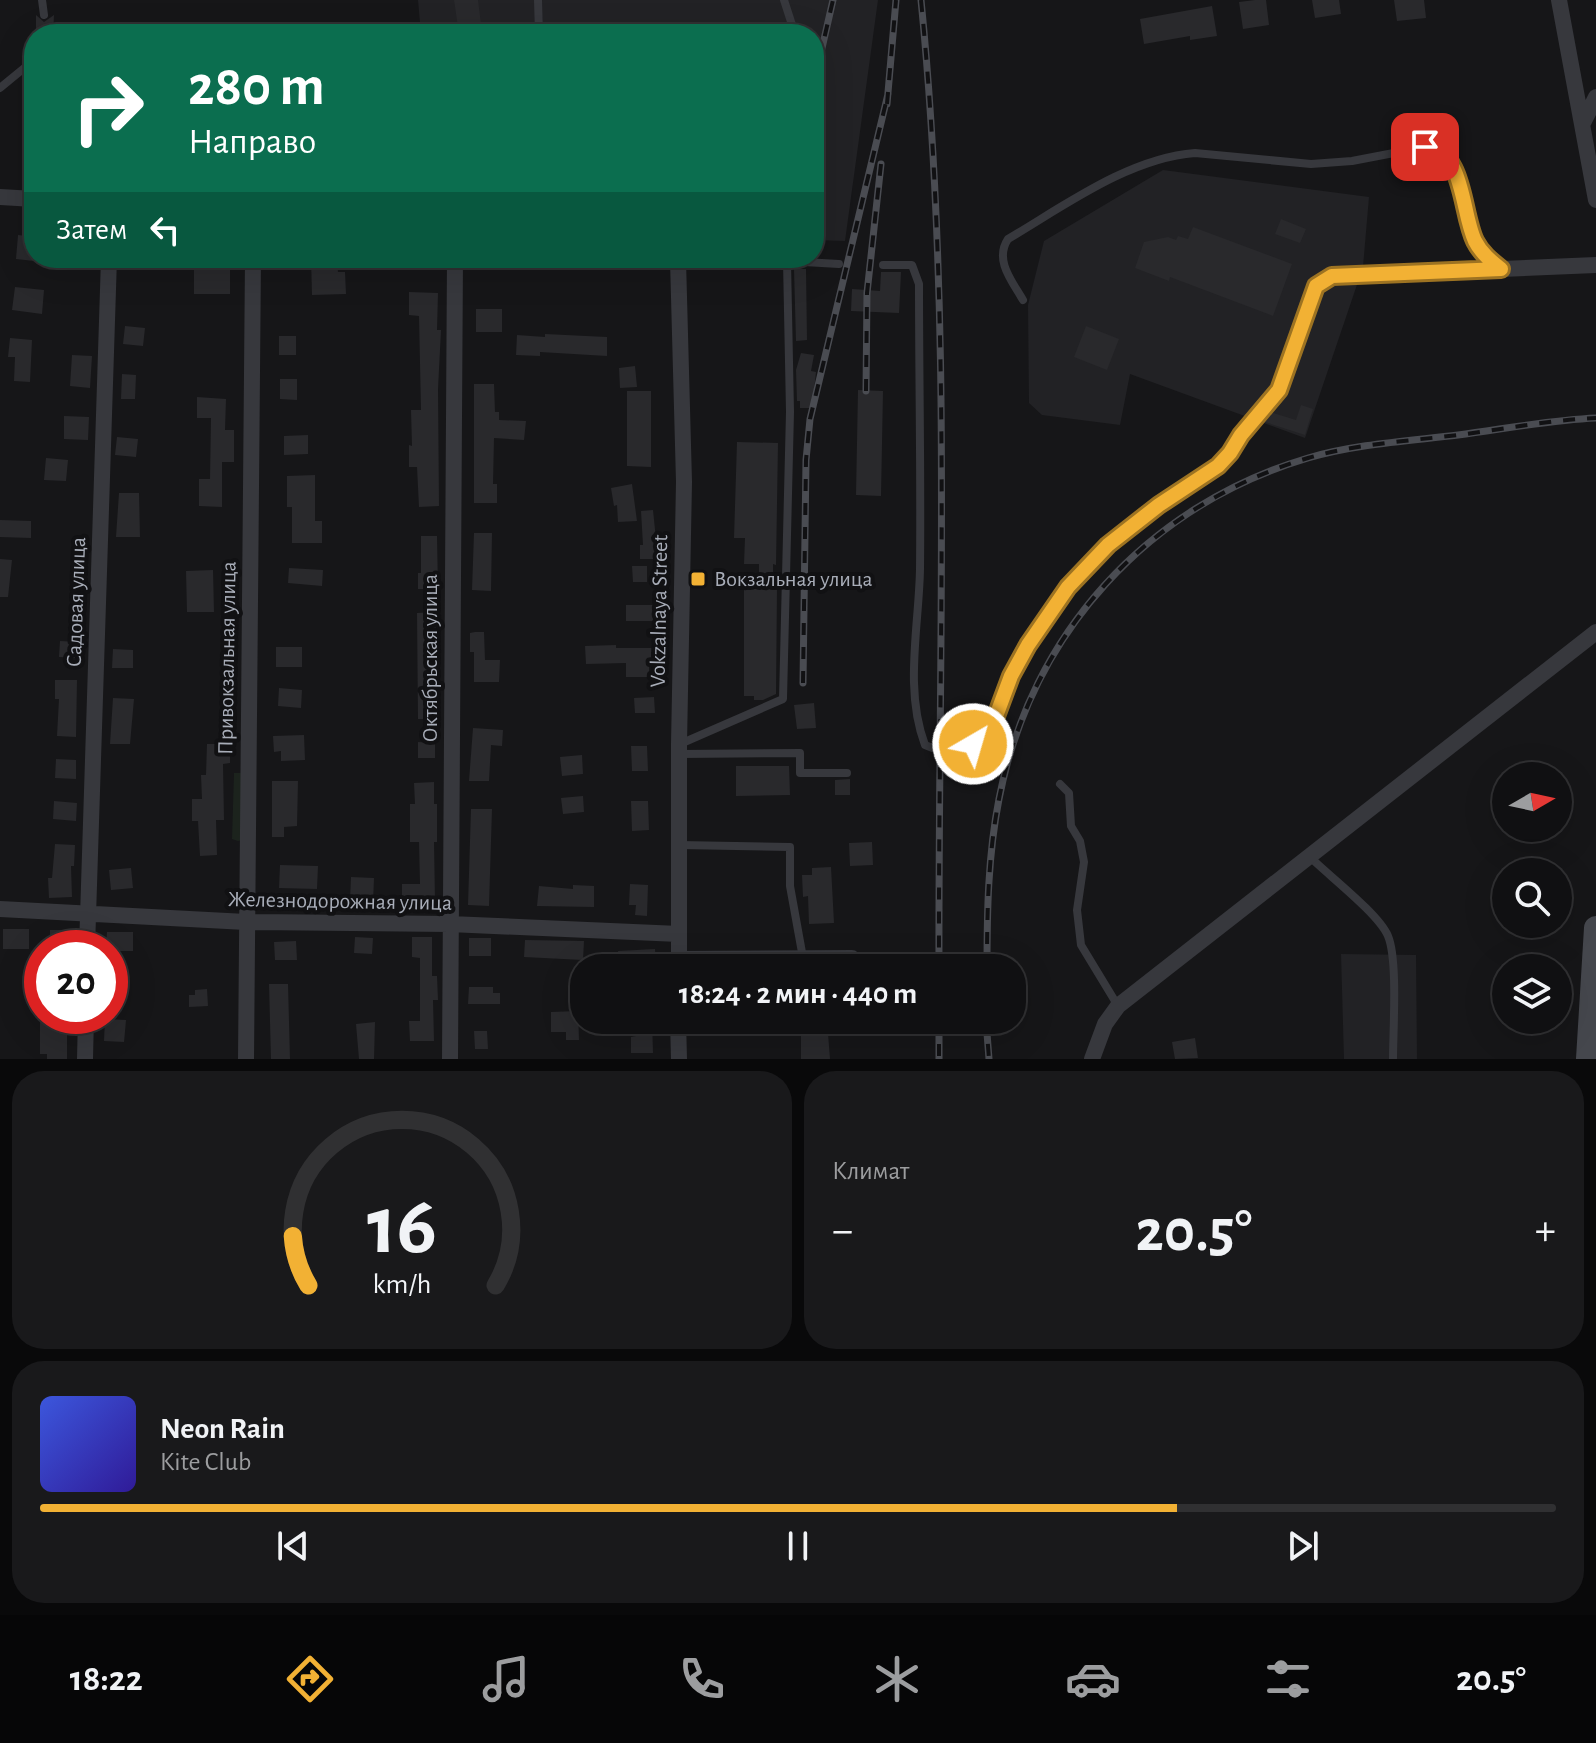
<!DOCTYPE html>
<html lang="ru">
<meta charset="utf-8">
<style>
body{margin:0;font-family:"Alegreya Sans",sans-serif;background:#19191b;color:#f1f3f6;height:100vh;display:flex;flex-direction:column;font-size:30px;white-space:nowrap}
*{box-sizing:border-box;margin:0}
p{font-size:26px;color:#9c9d9f}
.icon{flex:none;width:44px;height:44px;fill:none;stroke:currentColor;stroke-width:2;stroke-linecap:round;stroke-linejoin:round}
.map{position:relative;height:1059px;overflow:hidden}
.panel{display:flex;flex-direction:column;gap:12px;padding:12px;background:#09090a;flex:1}
.panel>*{flex:none}
.banner{position:absolute;left:24px;top:24px;width:800px;height:244px;border-radius:32px;box-shadow:0 8px 32px #0002,0 0 0 2px #303032;background:#0b6e4f;color:#fff;overflow:hidden}
.needle{width:52px;rotate:81deg}
.tools{position:absolute;left:1492px;top:762px;display:grid;gap:16px}
.tools a{display:grid;place-items:center;width:80px;height:80px;border-radius:50%;background:#101012;box-shadow:0 8px 32px #0002,0 0 0 2px #303032;font-size:40px}
.speed{position:absolute;left:24px;top:930px;display:flex;gap:16px;font-size:40px;font-weight:700;text-align:center}
.speed>*{display:grid;place-content:center;width:104px;height:104px;border-radius:50%;background:#101012;box-shadow:0 8px 32px #0002,0 0 0 2px #303032;line-height:1}
.speed .limit{border:12px solid #d22;background:#fff;color:#111}
.pin{position:absolute;display:grid;place-items:center;width:68px;height:68px;color:#fff;margin:-34px;border-radius:16px;box-shadow:0 4px 12px #0006}
.me{position:absolute;width:88px;margin:-44px;rotate:38deg;stroke-linejoin:round;filter:drop-shadow(0 0 6px #0008)}
.turn{display:flex;align-items:center;gap:28px;height:168px;padding:0 32px;font-size:36px}
.turn .icon{width:104px;height:104px;stroke-width:2.5}
.turn b{display:block;font-size:56px;line-height:68px}
.then{display:flex;align-items:center;height:76px;padding:0 32px;background:#0003;gap:16px;font-size:30px}
.big{font-size:60px;font-weight:700;line-height:1.1}
.panel .tile{flex:1;display:flex;flex-direction:column;justify-content:center;gap:12px;min-width:0;padding:0 28px;border-radius:32px;background:#19191b}
.panel .dial{align-items:center;gap:0}
.dial svg{height:208px;overflow:visible;fill:none;stroke:#303032;stroke-width:7;stroke-linecap:round;text-anchor:middle}
.dial text{fill:#f1f3f6;stroke:none}
.song{display:flex;align-items:center;gap:24px}
.cover{width:96px;height:96px;border-radius:12px;background:linear-gradient(135deg,hsl(230 70% 55%),hsl(250 70% 35%))}
.played{height:8px;border-radius:4px;background:linear-gradient(90deg,#f2b134 75%,#303032 75%)}
.keys{display:flex;justify-content:space-around;direction:ltr}
.heat{display:flex;justify-content:space-between;align-items:center;font-size:44px;direction:ltr}
.panel .tiles{flex:1;display:grid;gap:12px;grid-template-columns:1fr 1fr}
.tile:last-child{grid-column:span 2}
.trip{position:absolute;left:570px;top:954px;width:456px;height:80px;border-radius:32px;background:#101012;box-shadow:0 8px 32px #0002,0 0 0 2px #303032;font-weight:700;line-height:80px;text-align:center}
.tabs{display:flex;height:128px;justify-content:space-around;align-items:center;background:#060607;color:#9c9d9f}
.tabs .icon{width:56px;height:56px}
.tabs .selected{color:#f2b134}
.tabs b{font-size:36px;color:#f1f3f6}
.map>svg:first-child{display:block}
</style>
<div class="map">
<svg width="1596" height="1059" viewBox="0 0 1596 1059">
<rect width="100%" height="100%" fill="#161618"/>
<!-- built -->
<path fill="#222225" d="M418 0H878L845 241 814 240V34H421Z
M1163 170 1369 197 1363 267 1305 438 1130 374 1120 425 1042 415 1029 403 1028 305 1044 241Z
M1341 954 1416 955 1417 1059H1344Z"/>
<!-- green -->
<path fill="#1c231d" d="M234 773H248L245 839 238 841 232 839Z"/>
<!-- building -->
<path fill="#29292c" d="M454 0H478L482 32 459 34Z
M1255 0H1266L1269 25 1243 29 1239 2Z
M1312 0H1339L1341 14 1315 18Z
M1394 0H1424L1426 18 1397 21Z
M1212 6 1217 36 1190 40V36L1144 44 1140 19Z
M36 15 44 22 54 15 53 34H36Z
M1281 219 1306 229 1300 243 1275 234Z
M1193 227 1292 264 1273 316 1170 277 1169 281 1135 268 1144 242 1168 237 1176 240 1178 236 1188 239Z
M18 235 34 237V261L16 259Z
M204 258H224L223 266H230V294H194V267H204Z
M311 258H337L338 272H345L346 294 312 295Z
M794 269H806L807 340 796 341Z
M881 272H901L899 313 851 311 852 289 880 291Z
M15 287 44 290 42 314 12 310Z
M409 292 438 293 437 330H441L438 389 439 506 419 507 417 467H409V445L412 446 411 410H421L419 316 409 315Z
M476 309H502V332H476Z
M125 326 145 328 143 346 123 344Z
M1086 326 1119 339 1107 370 1074 357Z
M545 334 607 337V356L540 352V356L516 355 517 335 545 337Z
M279 336H296V355H279Z
M10 338 32 340 30 382 14 381 15 357H8Z
M801 353 814 355 811 371 816 372 812 408H800V401H797L796 370Z
M72 355 92 356 90 388 70 386Z
M635 366 637 387 620 388 619 368Z
M122 374 136 375 135 399H121Z
M280 379H297V400L280 399Z
M474 384H494L495 412H499V420L526 421 524 440 494 438 493 484H497V503H474Z
M858 390 883 391 881 496 856 495Z
M627 391H651V467L627 466Z
M197 397 226 399 225 430H234V462H222V507L199 506V479H210L211 418H197Z
M1301 405 1313 409 1305 435 1265 422 1270 412 1296 420Z
M64 416 89 417 88 440 64 439Z
M308 435V454L284 455V436Z
M117 437 138 439 136 457 115 455Z
M737 442 778 443 776 565 773 564V588H777L776 694 763 700H754V696H744V589H759V564H744L745 538H734Z
M46 458 68 460 66 481 44 480Z
M315 475V521H322V543H292V507H287V476Z
M632 484 637 521 618 522 617 505 614 506 611 488Z
M119 493H139L140 537H116Z
M653 510 658 559H640V545H643L641 511Z
M0 520 31 521V538L0 537Z
M474 533H492L491 591 472 590Z
M421 536H437L438 589H418V573H421Z
M0 559 12 560 8 597H0Z
M632 566H647V582H633Z
M289 568 323 570 322 586 288 583Z
M213 570 214 612H187L186 571Z
M626 605H653L654 621H626Z
M437 612 436 719H418L417 613Z
M475 632H484L485 660H500L499 682H474V652H470V633Z
M60 641 78 642 77 658 59 657Z
M616 645V648H659V658L649 659V677H626V663L586 664 585 646Z
M276 647H302V667H276Z
M113 649 133 650V668H112Z
M55 680H77L76 737 57 736 59 699H55Z
M279 688 302 690 301 708 278 706Z
M654 697 655 713H635L634 698Z
M113 698 134 699 130 744H110Z
M814 703 816 728 797 729 794 705Z
M473 728 503 730 502 746 491 745 489 781H469Z
M304 735 305 760 281 761V751L274 752 273 736Z
M418 742 435 743V758H418Z
M207 744H230V763L223 764 224 820H216L217 855 200 856 198 821H192V799H202L201 775H206Z
M631 746H647L648 771H632Z
M582 755 583 774 562 776 560 757Z
M56 759 76 760V779L55 778Z
M736 766H789L790 795 736 796Z
M850 779V795H835V780Z
M272 781H298L297 826 284 827V837H272Z
M434 782V804H437V842H434L435 901H440V912H402V884H420L419 842H410V804H415L414 783Z
M583 796 584 812 563 814 561 798Z
M54 801 77 803 76 821 53 819Z
M631 801H648L649 830 632 831Z
M471 809H492L489 906 468 905Z
M872 842 873 865 850 866 849 843Z
M55 844 75 845 74 866H71L72 897 49 898 48 878H52Z
M280 865 318 866 317 889 279 888Z
M831 867 834 923 809 924 808 896 803 897 802 875H812V868Z
M131 868 133 888 111 890 109 870Z
M351 877 374 878 373 903 350 902Z
M630 884 648 885 647 916 635 915 636 905H629Z
M573 885 594 886V907L537 906 539 886 573 889Z
M3 929H29V949H3Z
M50 930H71L70 946H50Z
M107 932H133V951H110V948H106Z
M355 937 373 938 372 954 354 953Z
M412 937H432V976H437L438 1000H433L434 1041H410L409 1021H420V958L412 957Z
M469 938H491V956H469Z
M525 940 584 941 583 960 524 957Z
M296 941 297 960H275L274 942Z
M655 949 656 968H619L618 951Z
M269 984H288L290 1059H271Z
M469 987H493V993H500V1004H468Z
M207 989 208 1006 189 1007V995H195V990Z
M578 1011 579 1040H566V1032H551V1012Z
M40 1016H67V1059H47V1054H40Z
M105 1019 126 1020 124 1042 104 1041Z
M636 1020H652L653 1053H631V1037L636 1036Z
M801 1020H827L830 1059H801Z
M375 1022 374 1059H359L356 1024Z
M474 1031H487L488 1049H475Z
M1195 1038 1198 1058 1175 1059 1172 1042Z"/>
<g fill="none" stroke-linecap="round" stroke-linejoin="round">
<!-- lane -->
<path stroke="#37383d" stroke-width="8" d="M42 0 44 15
M538 0 539 34
M784 0 795 34
M0 88 34 60
M883 265H912L919 284C919 379 921 474 920 569 919 626 904 690 925 745L935 749
M1023 300C1012 281 994 260 1008 239 1064 206 1129 158 1195 153L1311 164 1352 161 1425 147C1466 151 1461 213 1475 243 1480 252 1489 259 1497 266
M680 744 783 699 790 412 787 261 839 264
M973 744 986 743 1011 676 1028 645 1068 587 1108 545 1159 505 1218 466 1230 453 1241 435 1279 390 1316 286 1332 276
M680 754 800 753V773H847
M1060 784 1069 793 1071 826 1080 841 1084 862 1077 910 1081 945 1118 1006
M679 845 790 847V886L803 958
M1310 857C1328 875 1379 914 1388 936 1398 960 1393 1030 1393 1059"/>
<!-- street -->
<path stroke="#37383d" stroke-width="16" d="M1559 0 1596 200
M1583 123 1596 97
M0 197 34 199
M673 258 787 261
M678 260 684 482 679 744V968
M1332 276 1596 265
M0 909 246 922 450 924 679 934
M87 948 109 258
M679 959 852 958
M678 1020 679 1059
M85 1059 86 1016
M246 1059 253 258
M450 1059 455 258
M1092 1059 1105 1024 1118 1006 1596 632"/>
<!-- secondary -->
<path stroke="#45474d" stroke-width="24" d="M1588 1059 1596 928"/>
<defs>
<path id="rail" d="M921 0C953 321 938 646 939 968
M814 83 833 0
M887 104 896 0
M866 391 867 293 881 164
M803 683 806 460 810 419 888 94
M987 968C987 911 988 855 999 799 1031 634 1147 506 1308 458 1356 444 1408 441 1458 435 1504 429 1550 420 1596 418
M939 1020V1059
M986 1020 989 1059"/>
</defs>
<!-- rail casing -->
<use href="#rail" stroke="#4a4c52" stroke-width="7"/>
<!-- rail -->
<use href="#rail" stroke="#111113" stroke-width="4" stroke-dasharray="12" stroke-linecap="butt"/>
</g>
<g fill="none" stroke-linecap="round" stroke-linejoin="round">
<defs>
<path id="route" d="M973 744 986 743 1011 676 1028 645 1068 587 1108 545 1159 505 1218 466 1230 453 1241 435 1279 390 1316 286 1332 276 1501 269C1491 261 1481 253 1475 241 1461 212 1465 151 1425 147"/>
</defs>
<!-- route casing -->
<use href="#route" stroke="#9d7322" stroke-width="20"/>
<!-- route -->
<use href="#route" stroke="#f2b134" stroke-width="14"/>
</g>
<!-- markers -->
<rect fill="#f2b134" stroke="#111113" stroke-width="3" x="690" y="571" width="16" height="16" rx="4"/>
<g text-anchor="middle" dominant-baseline="central" stroke-width="8" stroke-linejoin="round" paint-order="stroke">
<!-- poi labels -->
<g font-size="22" fill="#a8adb8" stroke="#111113" text-anchor="start">
<text x="714" y="579">Вокзальная улица</text>
</g>
<!-- street labels -->
<g font-size="22" fill="#a8adb8" stroke="#111113">
<text transform="translate(76 602) rotate(-88)">Садовая улица</text>
<text transform="translate(659 611) rotate(-89)">Vokzalnaya Street</text>
<text transform="translate(227 658) rotate(-89)">Привокзальная улица</text>
<text transform="translate(430 658) rotate(-90)">Октябрьская улица</text>
<text transform="translate(340 901) rotate(1)">Железнодорожная улица</text>
</g>
</g>
</svg>
<div class="tools">
<a><svg class="needle" viewBox="-14 -14 28 28"><path d="M0-13l5 13h-10z" fill="#e53935"/><path d="M0 13l5-13h-10z" fill="#9c9d9f"/></svg></a>
<a><svg class="icon" aria-label="search" viewBox="0 0 24 24"><circle cx="10" cy="10" r="6"/><path d="M15 15l6 6"/></svg></a>
<a><svg class="icon" aria-label="layers" viewBox="0 0 24 24"><path d="M12 4l9 5-9 5-9-5zM3 14l9 5 9-5"/></svg></a>
</div>
<div class="speed"><div class="limit">20</div></div>
<div class="pin" style="left:1425px;top:147px;background:#d93025"><svg class="icon" aria-label="arrive" viewBox="0 0 24 24"><path d="M6 21V4h12l-3 4 3 4H6"/></svg></div>
<svg class="me" style="left:973px;top:744px" viewBox="-20 -20 40 40"><circle r="17" fill="#f2b134" stroke="#fff" stroke-width="3"/><path d="M0-11L8 9 0 5-8 9z" fill="#fff"/></svg>
<div class="trip">18:24 · 2 мин · 440 m</div>
<div class="banner">
<div class="turn"><svg class="icon" aria-label="right" viewBox="0 0 24 24"><path d="M7 20v-9h11M14 6l5 5-5 5"/></svg><div><b>280 m</b>Направо</div></div>
<div class="then">Затем<svg class="icon" aria-label="left" viewBox="0 0 24 24"><path d="M17 20v-9H6M10 6l-5 5 5 5"/></svg></div>
</div>
</div>
<section class="panel">
<div class="tiles">
<div class="tile dial"><svg viewBox="0 0 100 80">
<path d="M14 69A42 42 0 1 1 86 69"/>
<path d="M14 69A42 42 0 0 1 8 50" stroke="#f2b134"/>
<text x="50" y="56" font-size="32" font-weight="700">16</text>
<text x="50" y="72" font-size="11">km/h</text>
</svg></div>
<div class="tile"><p>Климат</p>
<div class="heat"><a>−</a><b class="big">20.5°</b><a>+</a></div>
</div>
<div class="tile">
<div class="song"><i class="cover"></i><div><b>Neon Rain</b><p>Kite Club</p></div></div>
<div class="played"></div>
<div class="keys"><svg class="icon" aria-label="previous" viewBox="0 0 24 24"><path d="M18 5L8 12l10 7zM5 5v14"/></svg><svg class="icon" aria-label="pause" viewBox="0 0 24 24"><path d="M8 5v14M16 5v14"/></svg><svg class="icon" aria-label="next" viewBox="0 0 24 24"><path d="M6 5l10 7-10 7zM19 5v14"/></svg></div>
</div>
</div>
</section>
<nav class="tabs">
<b>18:22</b>
<svg class="icon selected" aria-label="directions" viewBox="0 0 24 24"><path d="M12 3l9 9-9 9-9-9zM9 14v-3h6M13 9l2 2-2 2"/></svg>
<svg class="icon" aria-label="music" viewBox="0 0 24 24"><path d="M9 18V5l10-2v13"/><circle cx="6" cy="18" r="3"/><circle cx="16" cy="16" r="3"/></svg>
<svg class="icon" aria-label="phone" viewBox="0 0 24 24"><path d="M5 4h4l2 5-3 2q2 4 5 5l2-3 5 2v4C11 20 4 13 5 4z"/></svg>
<svg class="icon" aria-label="climate" viewBox="0 0 24 24"><path d="M12 3v18M4 7l16 10M4 17L20 7"/></svg>
<svg class="icon" aria-label="car" viewBox="0 0 24 24"><path d="M5 17H2v-5l4-1 3-4h7l3 4 3 1v5h-3M9 17h6M6 11h13"/><circle cx="7" cy="17" r="2"/><circle cx="17" cy="17" r="2"/></svg>
<svg class="icon" aria-label="filters" viewBox="0 0 24 24"><path d="M4 7h16M4 17h16"/><circle cx="9" cy="7" r="2"/><circle cx="15" cy="17" r="2"/></svg>
<b>20.5°</b>
</nav>
